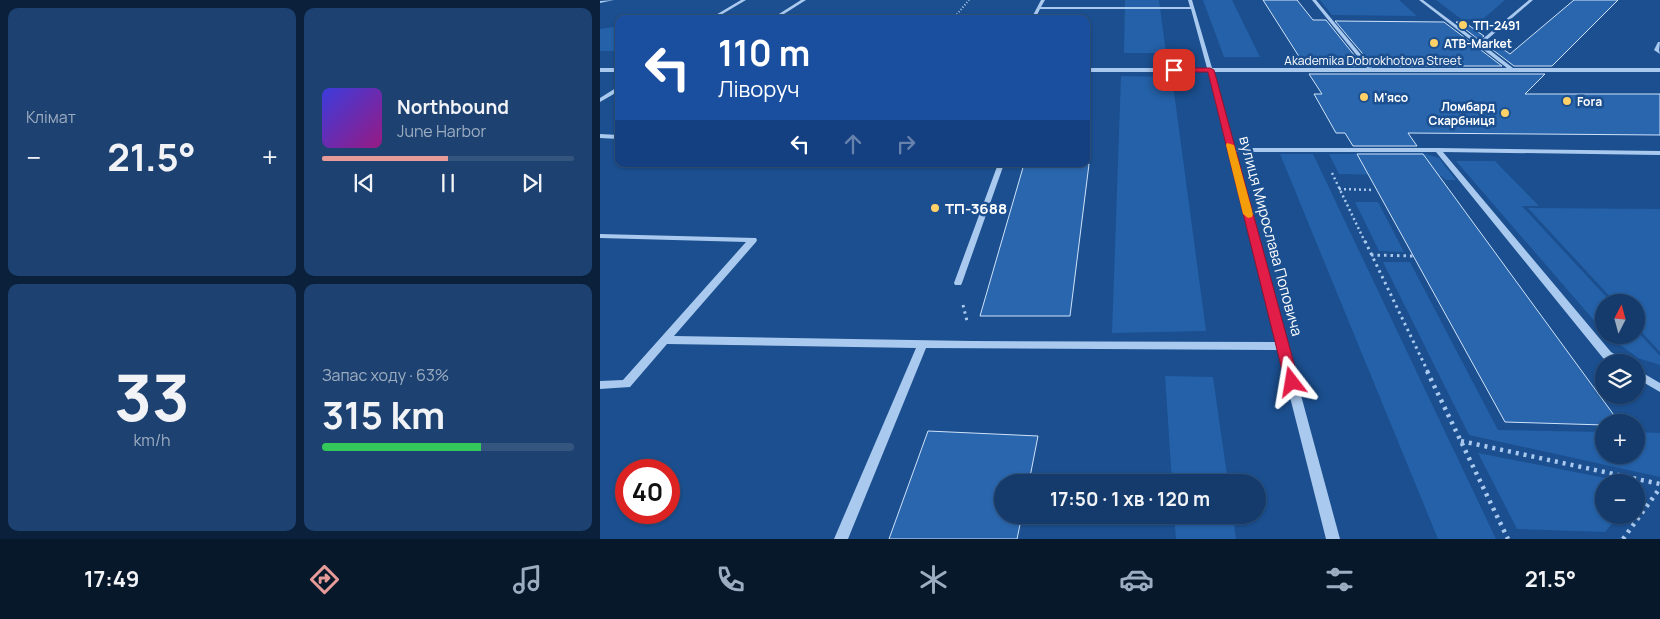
<!DOCTYPE html>
<html lang="uk">
<meta charset="utf-8">
<style>
body{margin:0;font-family:Manrope,sans-serif;background:#1d4271;color:#f1f3f6;height:100vh;display:flex;flex-direction:column;font-size:19px;white-space:nowrap}
*{box-sizing:border-box;margin:0}
p{font-size:16px;color:#9dadc1}
.icon{flex:none;width:28px;height:28px;fill:none;stroke:currentColor;stroke-width:2;stroke-linecap:round;stroke-linejoin:round}
.map{position:relative;flex:1;overflow:hidden}
.details{display:flex;flex-direction:column;gap:8px;padding:8px;background:#0b203b;width:600px}
.details>*{flex:none}
.banner{position:absolute;left:15px;top:15px;width:475px;height:152px;border-radius:10px;box-shadow:0 1px 4px #0004,0 0 0 1px #33557e;background:#1a4fa0;color:#fff;overflow:hidden}
.needle{width:32px;rotate:6deg}
.fabs{position:absolute;left:995px;top:294px;display:grid;gap:10px}
.fabs a{display:grid;place-items:center;width:50px;height:50px;border-radius:50%;background:#143b6b;box-shadow:0 1px 4px #0004,0 0 0 1px #33557e;font-size:25px}
.speed{position:absolute;left:15px;top:459px;display:flex;gap:10px;font-size:25px;font-weight:700;text-align:center}
.speed>*{display:grid;place-content:center;width:65px;height:65px;border-radius:50%;background:#143b6b;box-shadow:0 1px 4px #0004,0 0 0 1px #33557e;line-height:1}
.speed .limit{border:8px solid #d22;background:#fff;color:#111}
.pin{position:absolute;display:grid;place-items:center;width:42px;height:42px;color:#fff;margin:-21px;border-radius:10px;box-shadow:0 2px 8px #0006}
.me{position:absolute;width:55px;margin:-28px;rotate:346deg;stroke-linejoin:round;filter:drop-shadow(0 0 4px #0008)}
.turn{display:flex;align-items:center;gap:18px;height:105px;padding:0 20px;font-size:22px}
.turn .icon{width:65px;height:65px;stroke-width:2.5}
.turn b{display:block;font-size:35px;line-height:42px}
.lanes{display:flex;align-items:center;height:48px;padding:0 20px;background:#0003;justify-content:center;gap:25px;direction:ltr}
.lanes .off{opacity:.35}
.big{font-size:38px;font-weight:700;line-height:1.1}
.details .card{flex:1;display:flex;flex-direction:column;justify-content:center;gap:8px;min-width:0;padding:0 18px;border-radius:10px;background:#1d4271}
.details .dial{align-items:center;gap:0}
.dial b{font-size:65px;line-height:1}
.song{display:flex;align-items:center;gap:15px}
.cover{width:60px;height:60px;border-radius:8px;background:linear-gradient(135deg,hsl(240 70% 55%),hsl(310 70% 35%))}
.played{height:5px;border-radius:2px;background:linear-gradient(90deg,#e69b98 50%,#33557e 50%)}
.keys{display:flex;justify-content:space-around;direction:ltr}
.heat{display:flex;justify-content:space-between;align-items:center;font-size:28px;direction:ltr}
.charge{height:8px;border-radius:4px;background:linear-gradient(90deg,#34c759 63%,#33557e 0)}
.details .tiles{flex:1;display:grid;gap:8px;grid-template-columns:repeat(2,1fr)}
.trip{position:absolute;left:394px;top:474px;width:272px;height:50px;border-radius:25px;background:#143b6b;box-shadow:0 1px 4px #0004,0 0 0 1px #33557e;font-weight:700;line-height:50px;text-align:center}
.dock{display:flex;height:80px;justify-content:space-around;align-items:center;background:#08182b;color:#9dadc1}
.dock .icon{width:35px;height:35px}
.dock .current{color:#e69b98}
.dock b{font-size:22px;color:#f1f3f6}
main{display:flex;flex:1;min-height:0}
.map>svg:first-child{display:block}
</style>
<main>
<section class="details">
<div class="tiles">
<div class="card"><p>Клімат</p>
<div class="heat"><a>−</a><b class="big">21.5°</b><a>+</a></div>
</div>
<div class="card">
<div class="song"><i class="cover"></i><div><b>Northbound</b><p>June Harbor</p></div></div>
<div class="played"></div>
<div class="keys"><svg class="icon" aria-label="previous" viewBox="0 0 24 24"><path d="M18 5L8 12l10 7zM5 5v14"/></svg><svg class="icon" aria-label="pause" viewBox="0 0 24 24"><path d="M8 5v14M16 5v14"/></svg><svg class="icon" aria-label="next" viewBox="0 0 24 24"><path d="M6 5l10 7-10 7zM19 5v14"/></svg></div>
</div>
<div class="card dial"><b>33</b><p>km/h</p></div>
<div class="card"><p>Запас ходу · 63%</p><b class="big">315 km</b><div class="charge"></div></div>
</div>
</section>
<div class="map">
<svg width="1060" height="539" viewBox="0 0 1060 539">
<rect width="100%" height="100%" fill="#1b4f8f"/>
<!-- green -->
<path fill="#2461a8" d="M525 0H559L566 53H524Z
M603 0H632L660 57H624Z
M720 0H799L817 16 732 15Z
M836 0H905L882 20 861 19Z
M19 26V51H0V29Z
M521 76 572 77 606 331 512 333Z
M823 153 839 158 856 180H846L841 176 739 174 729 154Z
M680 154H713L896 539H838Z
M856 161H895L939 206H922L1011 302H1004V332Z
M755 202H778L804 252 779 251Z
M928 208 1060 209V352L1036 326V302H1015Z
M783 262H810L898 430 1004 432V455H1036V432L1060 433V477L869 435Z
M1036 330 1060 356V365L1038 358 1007 335H1036Z
M565 376 613 377 628 482H572Z
M878 453 1026 482H1004V515H1019L1005 532 917 529Z
M574 515H633L636 539H576Z"/>
<!-- building -->
<path fill="#2a66ad" stroke="#cfe3fa" d="M663 0H697L713 20H726L763 66H705Z
M974 0H1018L952 66H914L885 44 890 40 910 54Z
M735 21 844 22 902 66H773Z
M856 22H864L884 36 879 40Z
M709 74H945L925 94H1060V135L808 133 817 146H753L745 133H736L714 94H722Z
M757 154H823L1019 422H1004V425L905 422Z
M424 164H489L470 316H380Z
M328 431 438 436 429 482H402V515H422L417 539H289Z"/>
<g fill="none" stroke-linecap="round" stroke-linejoin="round">
<!-- path-far3 -->
<path stroke="#a9c9ee" stroke-width="2" stroke-dasharray="1 2" stroke-linecap="butt" d="M353 19 369 0"/>
<!-- path-far2 -->
<path stroke="#a9c9ee" stroke-width="2.5" stroke-dasharray="2 3" stroke-linecap="butt" d="M732 173 765 242
M739 189 774 190"/>
<!-- path-far1 -->
<path stroke="#a9c9ee" stroke-width="3" stroke-dasharray="2.5 4" stroke-linecap="butt" d="M765 241 828 372
M771 255 813 256
M363 305 367 321"/>
<!-- path -->
<path stroke="#a9c9ee" stroke-width="4.5" stroke-dasharray="3 5" stroke-linecap="butt" d="M827 371 908 539
M861 441 1060 484
M1023 539 1060 488"/>
<!-- minor -->
<path fill="#a9c9ee" fill-rule="evenodd" d="M14 0 0 3V1Z
M141 0H146L114 19H109Z
M201 0H206L176 19H171Z
M441 0H445L441 7H590L588 0H592L612 68H767L712 0H716L772 68H907L819 0H823L879 42 929 0H933L882 44 913 68H1060V72H613L634 148H838L1060 151V155L843 152 1011 352 1023 359 1024 362H1011L1003 358 836 152H635L740 539H726L678 350 326 348 248 539H234L316 348 67 344 30 387 0 389V381L23 380 146 242 0 238V234L156 238 157 240 156 242 74 336 372 341 676 342 608 72H486V68H607L591 9H440L435 19H431Z
M1058 42H1060L1059 50 1060 54 1054 50Z
M0 68H19V72H0Z
M19 86V91L0 102V98Z
M0 134 19 135V139L0 138Z
M398 164H404L362 283 361 285H355L354 283Z
M1036 369 1060 383V392L1036 378Z"/>
</g>
<!-- route -->
<path fill="#e11d48" stroke="#92132f" d="M610 68 614 70 699 382 697 386 692 388 687 386 685 382 608 72H574L571 70 574 68Z"/>
<!-- slow -->
<path fill="#f59e0b" d="M627 143 634 145 653 214 652 217 648 218 643 214 626 145Z"/>
<!-- markers -->
<g fill="#ffd166" stroke="#1b4f8f" stroke-width="2">
<circle cx="863" cy="25" r="5"/>
<circle cx="834" cy="43" r="5"/>
<circle cx="764" cy="97" r="5"/>
<circle cx="967" cy="101" r="5"/>
<circle cx="905" cy="113" r="5"/>
<circle cx="335" cy="208" r="5"/>
</g>
<g text-anchor="middle" dominant-baseline="central" stroke-width="5" stroke-linejoin="round" paint-order="stroke">
<!-- far-poi labels -->
<g font-size="12" font-weight="bold" fill="#fff" stroke="#1b4f8f" text-anchor="start">
<text x="873" y="25">ТП-2491</text>
<text x="844" y="43">ATB-Market</text>
<text x="774" y="97">М'ясо</text>
<text x="977" y="101">Fora</text>
<text x="895" y="106" text-anchor="end">Ломбард<tspan x="895" dy="14">Скарбниця</tspan></text>
</g>
<!-- far-street labels -->
<g font-size="12" fill="#fff" stroke="#1b4f8f">
<text x="773" y="60">Akademika Dobrokhotova Street</text>
</g>
<!-- poi labels -->
<g font-size="15" font-weight="bold" fill="#fff" stroke="#1b4f8f" text-anchor="start">
<text x="345" y="208">ТП-3688</text>
</g>
<!-- street labels -->
<g font-size="15" fill="#fff" stroke="#1b4f8f">
<text transform="translate(671 236) rotate(75)">вулиця Мирослава Поповича</text>
</g>
</g>
</svg>
<div class="fabs">
<a><svg class="needle" viewBox="-14 -14 28 28"><path d="M0-13l5 13h-10z" fill="#e53935"/><path d="M0 13l5-13h-10z" fill="#9dadc1"/></svg></a>
<a><svg class="icon" aria-label="layers" viewBox="0 0 24 24"><path d="M12 4l9 5-9 5-9-5zM3 14l9 5 9-5"/></svg></a>
<a>+</a>
<a>−</a>
</div>
<div class="speed"><div class="limit">40</div></div>
<div class="pin" style="left:574px;top:70px;background:#d93025"><svg class="icon" aria-label="arrive" viewBox="0 0 24 24"><path d="M6 21V4h12l-3 4 3 4H6"/></svg></div>
<svg class="me" style="left:692px;top:382px" viewBox="-20 -20 40 40"><path d="M0-17L14 15 0 8-14 15z" fill="#e11d48" stroke="#fff" stroke-width="4"/></svg>
<div class="trip">17:50 · 1 хв · 120 m</div>
<div class="banner">
<div class="turn"><svg class="icon" aria-label="left" viewBox="0 0 24 24"><path d="M17 20v-9H6M10 6l-5 5 5 5"/></svg><div><b>110 m</b>Ліворуч</div></div>
<div class="lanes"><svg class="icon" aria-label="left" viewBox="0 0 24 24"><path d="M17 20v-9H6M10 6l-5 5 5 5"/></svg><svg class="icon off" aria-label="ahead" viewBox="0 0 24 24"><path d="M12 20V5M6 11l6-6 6 6"/></svg><svg class="icon off" aria-label="right" viewBox="0 0 24 24"><path d="M7 20v-9h11M14 6l5 5-5 5"/></svg></div>
</div>
</div>
</main>
<nav class="dock">
<b>17:49</b>
<svg class="icon current" aria-label="directions" viewBox="0 0 24 24"><path d="M12 3l9 9-9 9-9-9zM9 14v-3h6M13 9l2 2-2 2"/></svg>
<svg class="icon" aria-label="music" viewBox="0 0 24 24"><path d="M9 18V5l10-2v13"/><circle cx="6" cy="18" r="3"/><circle cx="16" cy="16" r="3"/></svg>
<svg class="icon" aria-label="phone" viewBox="0 0 24 24"><path d="M5 4h4l2 5-3 2q2 4 5 5l2-3 5 2v4C11 20 4 13 5 4z"/></svg>
<svg class="icon" aria-label="climate" viewBox="0 0 24 24"><path d="M12 3v18M4 7l16 10M4 17L20 7"/></svg>
<svg class="icon" aria-label="car" viewBox="0 0 24 24"><path d="M5 17H2v-5l4-1 3-4h7l3 4 3 1v5h-3M9 17h6M6 11h13"/><circle cx="7" cy="17" r="2"/><circle cx="17" cy="17" r="2"/></svg>
<svg class="icon" aria-label="filters" viewBox="0 0 24 24"><path d="M4 7h16M4 17h16"/><circle cx="9" cy="7" r="2"/><circle cx="15" cy="17" r="2"/></svg>
<b>21.5°</b>
</nav>
